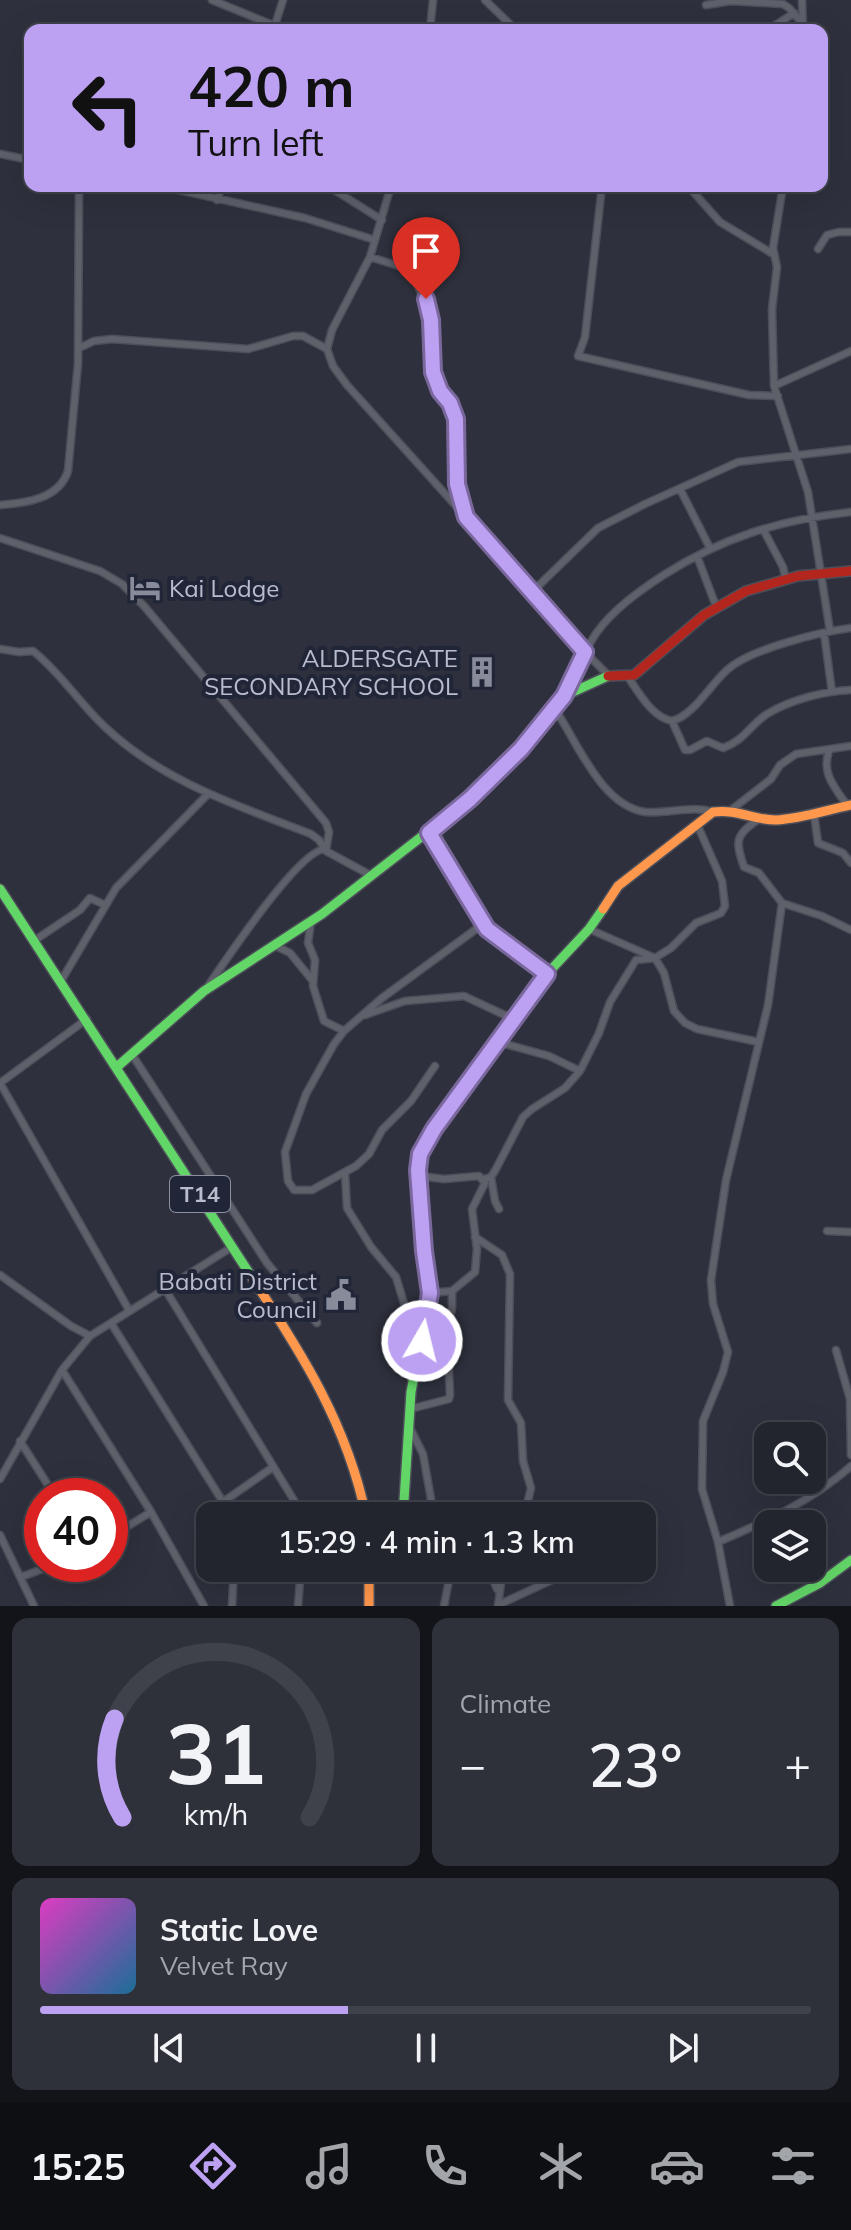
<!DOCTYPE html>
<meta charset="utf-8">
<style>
body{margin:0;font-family:Mulish,sans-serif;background:#2e313a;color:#f1f3f6;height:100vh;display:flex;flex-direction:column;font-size:30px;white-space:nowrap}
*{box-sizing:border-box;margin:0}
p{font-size:26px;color:#a2a5aa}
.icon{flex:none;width:44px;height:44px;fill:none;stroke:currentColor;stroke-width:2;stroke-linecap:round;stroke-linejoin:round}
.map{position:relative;height:1606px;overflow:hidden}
.sheet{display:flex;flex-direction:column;gap:12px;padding:12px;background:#131419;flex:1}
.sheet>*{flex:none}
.guide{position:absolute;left:24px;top:24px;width:804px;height:168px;border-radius:16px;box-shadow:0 8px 32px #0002,0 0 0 2px #3f424a;background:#bca0f2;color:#111;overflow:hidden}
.controls{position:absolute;left:754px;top:1422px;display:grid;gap:16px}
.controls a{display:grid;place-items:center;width:72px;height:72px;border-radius:16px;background:#22252e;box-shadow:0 8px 32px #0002,0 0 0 2px #3f424a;font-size:40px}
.speed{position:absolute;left:24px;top:1478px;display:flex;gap:16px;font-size:40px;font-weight:700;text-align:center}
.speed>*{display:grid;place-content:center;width:104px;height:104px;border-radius:50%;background:#22252e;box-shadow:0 8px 32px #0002,0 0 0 2px #3f424a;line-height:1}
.speed .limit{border:12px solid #d22;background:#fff;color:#111}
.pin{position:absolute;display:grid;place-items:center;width:68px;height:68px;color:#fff;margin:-82px -34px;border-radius:50% 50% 50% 0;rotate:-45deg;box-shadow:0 0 8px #0007}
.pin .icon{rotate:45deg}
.me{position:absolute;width:88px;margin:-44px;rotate:8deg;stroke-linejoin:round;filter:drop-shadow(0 0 6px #0008)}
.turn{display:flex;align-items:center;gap:28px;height:168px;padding:0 32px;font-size:36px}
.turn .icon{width:104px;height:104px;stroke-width:2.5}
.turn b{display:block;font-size:56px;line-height:68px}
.big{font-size:60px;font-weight:600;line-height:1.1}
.sheet .tile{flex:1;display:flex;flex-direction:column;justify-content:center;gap:12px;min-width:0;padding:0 28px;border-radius:16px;background:#2e313a}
.sheet .dial{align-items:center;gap:0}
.dial svg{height:208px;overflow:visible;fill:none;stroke:#3f424a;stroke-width:7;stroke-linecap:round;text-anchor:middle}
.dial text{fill:#f1f3f6;stroke:none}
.song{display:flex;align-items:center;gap:24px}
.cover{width:96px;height:96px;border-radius:12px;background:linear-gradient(135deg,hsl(310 70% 55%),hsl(200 70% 35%))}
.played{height:8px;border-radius:4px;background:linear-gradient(90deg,#bca0f2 40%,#3f424a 40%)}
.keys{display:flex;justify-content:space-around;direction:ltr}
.heat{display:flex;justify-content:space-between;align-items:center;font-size:44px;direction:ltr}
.sheet .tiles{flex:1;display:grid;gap:12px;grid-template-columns:1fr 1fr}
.tile:last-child{grid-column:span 2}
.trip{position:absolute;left:196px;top:1502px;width:460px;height:80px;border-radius:16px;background:#22252e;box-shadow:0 8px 32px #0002,0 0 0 2px #3f424a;font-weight:600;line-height:80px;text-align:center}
.menu{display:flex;height:128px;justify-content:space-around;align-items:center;background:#0e0f12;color:#a2a5aa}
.menu .icon{width:56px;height:56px}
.menu .on{color:#bca0f2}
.menu b{font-size:36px;color:#f1f3f6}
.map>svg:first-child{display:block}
</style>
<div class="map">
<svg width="851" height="1606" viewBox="0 0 851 1606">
<rect width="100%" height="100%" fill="#2e313d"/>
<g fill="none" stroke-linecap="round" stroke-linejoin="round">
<defs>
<path id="street" d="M212 0 285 30
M485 0 516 30
M802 0 803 30
M706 5 731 1 783 4 789 8 803 24
M275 25 283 0
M430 30 433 0
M768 30 794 13
M0 154 30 160
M161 186 305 218 375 240
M328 186 382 220
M391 186 370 257 332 330 327 349 333 366 347 385 548 608 585 652 609 676
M602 186 585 337 578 356 749 395 778 396
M688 186 720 222 773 254
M783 186 773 248 777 267 772 309 774 386 808 492 830 631
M217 200 222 186
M818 249 827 235 839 232H851
M370 257 412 270 431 320 432 365 436 381 456 419 457 484 465 513
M79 348 94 341 112 339 248 349 293 336H303L327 349
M774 386 851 351
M680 489 710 548
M0 505C26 503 59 499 68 471L78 363 79 186
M763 529 783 567 786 580
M0 538 100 571 122 584 144 606 326 823 329 832 326 851 372 876
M697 556 716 606
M533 591 598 528 645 504 738 462 851 449
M824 633 832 692
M0 649 19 652 33 651C61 673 79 703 105 727 163 782 239 806 311 834L319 840 325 849C299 850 225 961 208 986
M628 677C639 693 652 717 672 721 694 715 710 685 727 670 750 649 820 632 851 628
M564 697C575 675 583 652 597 632 614 609 638 592 662 576 723 537 779 520 851 512
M558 706V714C579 746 603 807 646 812 668 814 692 805 713 812
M672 721 685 750H690L707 741 723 748C745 740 749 726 767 714 790 700 824 691 851 690
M830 749C820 771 834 787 847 805
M731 810 771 779 780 765 796 754 851 746
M814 814 818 843 843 853 851 863
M759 819C735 835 735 841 744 867L759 873 782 903 822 916 851 930
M429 833 487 929 547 974
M311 921 308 943 315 960 313 986 324 1021 344 1031
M589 929 655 958 664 973 674 1011 685 1023 697 1029 759 1042
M35 940 80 910 90 898 105 905
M274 945 290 953 312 980
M61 981 116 888 207 795
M365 1015 405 1001 464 996 513 1019
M498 1042 549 1056 580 1071
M131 1053 267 1263 317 1323
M435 1066 411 1101 382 1130 369 1154 356 1166 312 1190H294L288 1181 285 1152 306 1094 334 1044 344 1031 382 998 483 924
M0 1083 129 1310
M0 1083 87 1019
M345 1173 347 1208 371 1247 396 1277 417 1346
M419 1176 444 1179 479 1176 485 1183 472 1209 477 1249 475 1272 452 1291 430 1293
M491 1177 495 1201 499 1209
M484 1179 491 1177 496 1169 523 1117 532 1109 565 1088 580 1071 599 1033 610 1002 636 960 655 958 671 948 696 923 721 913 725 906 722 881 697 824
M827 1231 851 1232
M475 1237 502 1255 510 1274 508 1400 521 1423 523 1461 531 1488 527 1505 519 1516
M0 1275 71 1326 90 1336
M165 1289 295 1502 301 1516
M111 1323 223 1502 229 1516
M836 1350 850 1399 851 1455
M62 1370 151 1512 204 1606
M410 1409 449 1399 450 1395 447 1332 452 1308V1291
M410 1428 423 1454 434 1516
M20 1441 55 1496
M0 1479 62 1370 90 1336 232 1247
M223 1502 273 1467
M0 1535 34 1606
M110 1537 151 1512
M718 1542C765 1522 812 1501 851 1466
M488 1568 497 1589
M21 1577 56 1564
M498 1605 578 1568
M232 1606 234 1568
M298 1606 301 1568
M444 1606 449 1580 456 1568
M498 1606 503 1568
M730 1606 718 1542 702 1489 703 1421 723 1372 728 1352 713 1304 711 1280 726 1180 768 1005 782 903"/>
<path id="fast" d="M0 889 251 1276
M118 1066 204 991 322 914 470 799 521 749 564 696 608 676
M403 1516 411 1392 430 1293 418 1170 425 1143 547 974 589 929 603 909
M776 1606 820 1583 851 1560"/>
<path id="slow" d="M603 909 618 886 713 812C739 809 752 820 776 820 800 819 827 810 851 805
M251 1276C302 1354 347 1424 366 1516
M369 1568V1606"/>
<path id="jam" d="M608 676 634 675 704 615 746 591 798 576 851 571"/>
</defs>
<!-- street casing -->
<use href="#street" stroke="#4c4e59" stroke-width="9"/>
<!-- fast casing -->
<use href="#fast" stroke="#4c4e59" stroke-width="12"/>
<!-- slow casing -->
<use href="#slow" stroke="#4c4e59" stroke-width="12"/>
<!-- jam casing -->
<use href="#jam" stroke="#4c4e59" stroke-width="12"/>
<!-- street -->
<use href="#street" stroke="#5e606a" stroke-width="6"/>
<!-- fast -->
<use href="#fast" stroke="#63d668" stroke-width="9"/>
<!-- slow -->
<use href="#slow" stroke="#ff974d" stroke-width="9"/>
<!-- jam -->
<use href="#jam" stroke="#b3261e" stroke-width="9"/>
</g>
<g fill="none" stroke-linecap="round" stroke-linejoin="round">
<defs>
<path id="route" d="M422 1341 430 1293 424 1251 418 1170 420 1154 434 1129 547 974 487 929 429 833 470 799 521 749 564 696 585 652 466 517 457 484 456 419 450 403 440 391 433 372 431 320 426 299"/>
</defs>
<!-- route casing -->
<use href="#route" stroke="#7a689d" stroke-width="20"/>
<!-- route -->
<use href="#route" stroke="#bca0f2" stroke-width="14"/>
</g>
<!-- icons -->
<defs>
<symbol id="hotel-bare" viewBox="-9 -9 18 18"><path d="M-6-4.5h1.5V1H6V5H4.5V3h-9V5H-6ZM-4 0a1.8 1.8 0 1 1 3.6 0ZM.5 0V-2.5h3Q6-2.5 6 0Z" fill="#888b9a" stroke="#202538" stroke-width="2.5" paint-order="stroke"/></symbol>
<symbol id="building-bare" viewBox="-9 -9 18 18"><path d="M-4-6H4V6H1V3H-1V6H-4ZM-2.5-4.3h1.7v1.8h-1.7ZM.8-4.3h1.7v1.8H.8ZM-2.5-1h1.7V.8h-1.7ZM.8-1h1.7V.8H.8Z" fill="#888b9a" stroke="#202538" stroke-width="2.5" paint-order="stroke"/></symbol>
<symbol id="civic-bare" viewBox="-9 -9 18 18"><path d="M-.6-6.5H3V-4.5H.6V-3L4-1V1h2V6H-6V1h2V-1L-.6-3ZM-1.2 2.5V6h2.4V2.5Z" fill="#888b9a" stroke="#202538" stroke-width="2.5" paint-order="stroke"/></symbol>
</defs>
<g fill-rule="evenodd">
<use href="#hotel-bare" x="123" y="566" width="44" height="44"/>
<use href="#building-bare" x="460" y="650" width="44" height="44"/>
<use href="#civic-bare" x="319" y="1273" width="44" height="44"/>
</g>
<g text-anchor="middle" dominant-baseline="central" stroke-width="8" stroke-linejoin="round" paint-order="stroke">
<!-- shield labels -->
<rect fill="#202538" stroke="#8b8fa0" stroke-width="2" x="170" y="1176" width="60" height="36" rx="6"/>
<g font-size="22" font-weight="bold" fill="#b9bccc">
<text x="200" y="1194">T14</text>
</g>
<!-- poi labels -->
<g font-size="24" fill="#b9bccc" stroke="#202538" text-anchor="end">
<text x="169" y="588" text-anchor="start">Kai Lodge</text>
<text x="458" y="658">ALDERSGATE<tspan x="458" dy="28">SECONDARY SCHOOL</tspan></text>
<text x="317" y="1281">Babati District<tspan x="317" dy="28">Council</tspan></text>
</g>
</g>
</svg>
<div class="controls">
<a><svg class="icon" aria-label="search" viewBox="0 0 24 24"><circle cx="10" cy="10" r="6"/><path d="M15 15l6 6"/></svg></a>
<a><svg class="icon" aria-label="layers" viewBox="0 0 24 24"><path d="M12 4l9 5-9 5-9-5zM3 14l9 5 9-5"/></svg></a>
</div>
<div class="speed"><div class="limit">40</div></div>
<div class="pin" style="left:426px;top:299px;background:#d93025"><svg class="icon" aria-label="arrive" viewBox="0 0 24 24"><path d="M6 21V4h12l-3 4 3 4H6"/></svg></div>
<svg class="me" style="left:422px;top:1341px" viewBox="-20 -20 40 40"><circle r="17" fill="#bca0f2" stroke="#fff" stroke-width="3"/><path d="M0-11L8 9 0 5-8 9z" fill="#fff"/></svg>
<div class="trip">15:29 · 4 min · 1.3 km</div>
<div class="guide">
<div class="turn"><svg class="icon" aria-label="left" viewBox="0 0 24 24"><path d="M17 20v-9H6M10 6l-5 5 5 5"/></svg><div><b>420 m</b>Turn left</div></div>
</div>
</div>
<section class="sheet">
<div class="tiles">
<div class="tile dial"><svg viewBox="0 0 100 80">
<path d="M14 69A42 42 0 1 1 86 69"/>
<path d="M14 69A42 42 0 0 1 11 31" stroke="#bca0f2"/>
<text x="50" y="56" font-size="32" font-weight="700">31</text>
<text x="50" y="72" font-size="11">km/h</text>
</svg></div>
<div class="tile"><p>Climate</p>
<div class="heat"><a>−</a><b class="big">23°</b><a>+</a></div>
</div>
<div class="tile">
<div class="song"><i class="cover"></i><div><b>Static Love</b><p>Velvet Ray</p></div></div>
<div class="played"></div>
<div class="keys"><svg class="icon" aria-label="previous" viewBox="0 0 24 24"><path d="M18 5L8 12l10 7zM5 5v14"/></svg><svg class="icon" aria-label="pause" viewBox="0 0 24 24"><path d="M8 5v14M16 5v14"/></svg><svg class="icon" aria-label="next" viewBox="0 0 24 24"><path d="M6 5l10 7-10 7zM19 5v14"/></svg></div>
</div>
</div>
</section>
<nav class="menu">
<b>15:25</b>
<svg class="icon on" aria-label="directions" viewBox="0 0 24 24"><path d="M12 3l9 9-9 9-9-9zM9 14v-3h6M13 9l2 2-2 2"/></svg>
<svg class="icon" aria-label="music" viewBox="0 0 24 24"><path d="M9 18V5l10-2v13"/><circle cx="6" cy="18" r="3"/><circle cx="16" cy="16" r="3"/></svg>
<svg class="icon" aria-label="phone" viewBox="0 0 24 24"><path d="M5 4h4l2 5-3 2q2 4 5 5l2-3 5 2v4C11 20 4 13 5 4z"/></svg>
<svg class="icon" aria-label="climate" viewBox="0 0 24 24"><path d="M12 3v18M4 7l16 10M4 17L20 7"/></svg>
<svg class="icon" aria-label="car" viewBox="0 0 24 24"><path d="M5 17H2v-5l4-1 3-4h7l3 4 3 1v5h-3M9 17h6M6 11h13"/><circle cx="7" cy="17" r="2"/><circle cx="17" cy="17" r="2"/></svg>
<svg class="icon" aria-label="filters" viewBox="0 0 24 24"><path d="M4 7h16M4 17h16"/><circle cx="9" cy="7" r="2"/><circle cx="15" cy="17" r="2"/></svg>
</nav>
